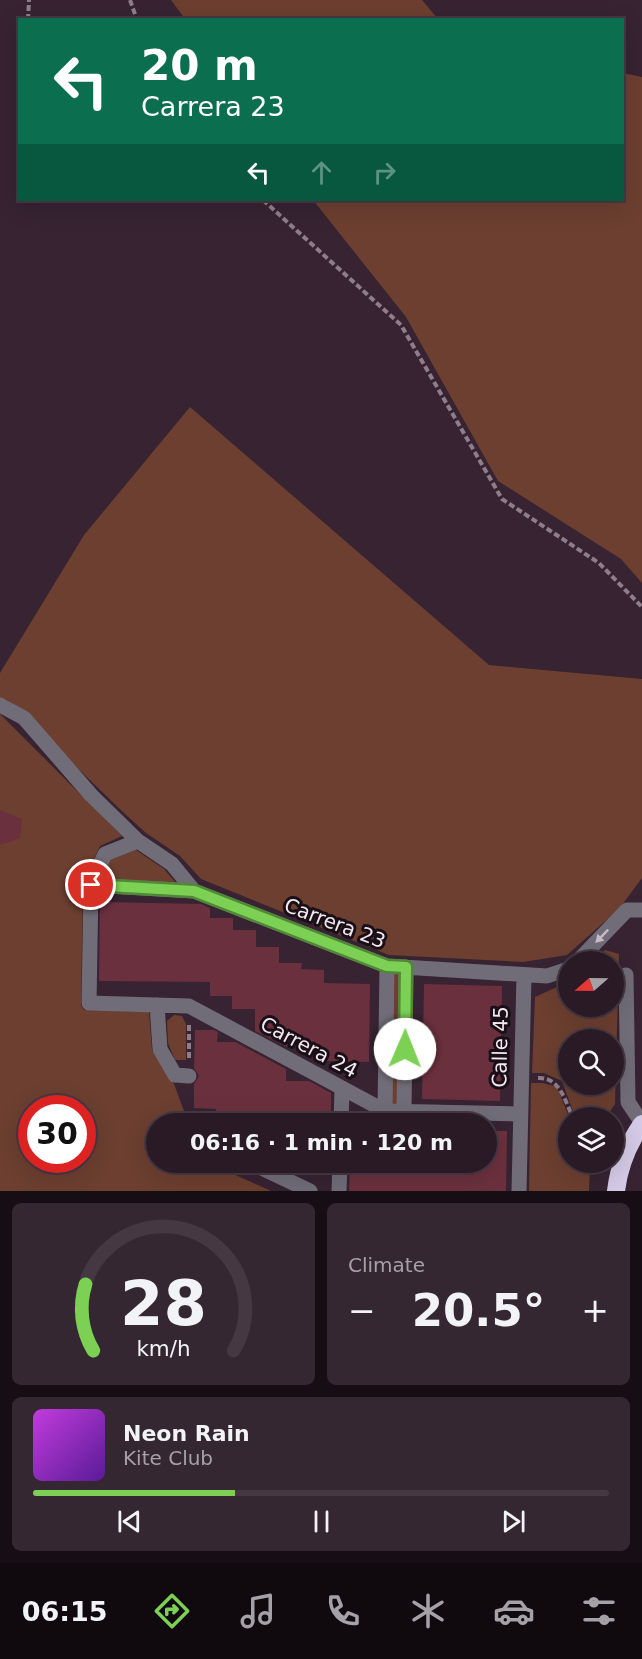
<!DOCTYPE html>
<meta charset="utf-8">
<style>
body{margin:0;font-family:"DejaVu Sans",sans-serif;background:#352732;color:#f1f3f6;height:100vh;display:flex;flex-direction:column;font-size:22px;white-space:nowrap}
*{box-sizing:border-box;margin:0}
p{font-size:20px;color:#a5a1a7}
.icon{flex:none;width:33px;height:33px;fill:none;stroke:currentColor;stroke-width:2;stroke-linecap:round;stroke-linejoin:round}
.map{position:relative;height:1191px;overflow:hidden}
.drawer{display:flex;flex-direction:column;gap:12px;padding:12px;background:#170e15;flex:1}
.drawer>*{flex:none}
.guide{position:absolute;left:18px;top:18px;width:606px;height:183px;border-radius:0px;box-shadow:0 6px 24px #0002,0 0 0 2px #453843;background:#0b6e4f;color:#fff;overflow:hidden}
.needle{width:39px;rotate:250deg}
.buttons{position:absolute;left:558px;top:951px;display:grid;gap:12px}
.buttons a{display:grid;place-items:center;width:66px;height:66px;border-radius:50%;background:#291a26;box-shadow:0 6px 24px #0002,0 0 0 2px #453843;font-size:30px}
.speed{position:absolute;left:18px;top:1095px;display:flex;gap:12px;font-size:30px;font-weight:700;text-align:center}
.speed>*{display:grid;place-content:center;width:78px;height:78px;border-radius:50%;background:#291a26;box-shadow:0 6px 24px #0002,0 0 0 2px #453843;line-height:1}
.speed .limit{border:9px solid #d22;background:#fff;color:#111}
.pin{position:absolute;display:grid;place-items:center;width:51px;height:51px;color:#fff;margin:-26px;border:3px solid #fff;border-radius:50%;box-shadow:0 2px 6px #0007}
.me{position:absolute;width:66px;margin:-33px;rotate:1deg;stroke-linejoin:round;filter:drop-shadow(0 0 4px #0008)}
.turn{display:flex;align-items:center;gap:21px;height:126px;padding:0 24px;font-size:27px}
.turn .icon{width:78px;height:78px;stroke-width:2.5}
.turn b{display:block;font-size:42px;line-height:51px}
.lanes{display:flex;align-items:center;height:57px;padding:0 24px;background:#0003;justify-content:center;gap:30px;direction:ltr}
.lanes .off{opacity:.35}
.big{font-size:45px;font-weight:700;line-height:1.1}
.drawer .tile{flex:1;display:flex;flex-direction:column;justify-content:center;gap:9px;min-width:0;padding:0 21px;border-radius:9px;background:#352732}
.drawer .dial{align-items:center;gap:0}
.dial svg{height:156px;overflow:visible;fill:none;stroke:#453843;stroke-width:7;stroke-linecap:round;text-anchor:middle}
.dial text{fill:#f1f3f6;stroke:none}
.song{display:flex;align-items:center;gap:18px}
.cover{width:72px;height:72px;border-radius:9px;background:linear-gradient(135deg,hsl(290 70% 55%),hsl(270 70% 35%))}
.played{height:6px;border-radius:3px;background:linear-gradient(90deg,#7cd155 35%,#453843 35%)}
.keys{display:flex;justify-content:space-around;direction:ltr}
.heat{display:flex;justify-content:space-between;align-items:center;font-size:33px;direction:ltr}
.drawer .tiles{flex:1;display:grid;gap:12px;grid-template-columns:1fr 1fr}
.tile:last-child{grid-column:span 2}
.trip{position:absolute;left:146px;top:1113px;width:351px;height:60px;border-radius:30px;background:#291a26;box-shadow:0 6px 24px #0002,0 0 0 2px #453843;font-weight:700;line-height:60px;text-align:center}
.tab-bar{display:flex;height:96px;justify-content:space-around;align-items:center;background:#100a0f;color:#a5a1a7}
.tab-bar .icon{width:42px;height:42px}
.tab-bar .active{color:#7cd155}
.tab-bar b{font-size:27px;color:#f1f3f6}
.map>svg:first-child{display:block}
</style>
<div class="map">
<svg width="642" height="1191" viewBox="0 0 642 1191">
<rect width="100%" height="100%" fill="#372332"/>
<!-- green -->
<path fill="#6c3f30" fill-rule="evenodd" d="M171 0H422L438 19H185Z
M623 73 642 77V583L621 559 498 481 406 317 313 200H622Z
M190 407 489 665 642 679V878L619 909 567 955 523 962 389 955 201 879 180 856 146 833 124 813 66 757 26 713 7 700 0 698V673L84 535Z
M0 714 122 836 100 846 83 883 81 1005 84 1010 149 1012 152 1050 174 1084 184 1111 182 1112 181 1119 186 1123 156 1124V1162L222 1163 231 1173 271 1191H0ZM32 1108H82V1160H32Z
M136 850 164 869 176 883 103 878 110 860Z
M605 950 619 954 615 1104 606 1117H575L562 1081 544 1073H532L535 997 568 982V1006H614V962L593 961ZM568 1040H614V1084H568Z
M388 967 405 968 404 1111H386Z
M174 1015 182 1016 186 1024V1060H175L168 1043 167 1021Z
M531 1083H543L557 1087 569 1117 568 1162 590 1163 589 1191H529Z"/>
<!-- building -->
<path fill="#6b303e" d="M0 810 22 819 20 838 0 845Z
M100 902 201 904 210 908V918H233V930H256V947H279V963H302L301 969 324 970V983L370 984 369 1062 323 1061V1048L287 1047 255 1031V1009H232V996H210V982L99 981Z
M424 984 502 986 500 1101 422 1099Z
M195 1030H214L218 1032 217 1042H235L286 1069V1081H309L331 1093V1124H239V1120H216V1109L194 1108V1084L199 1076 194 1068Z
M486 1131H507L506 1191H349L350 1162H486Z"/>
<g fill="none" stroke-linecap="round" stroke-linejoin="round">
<!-- path -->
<path stroke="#8f7e8a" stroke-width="4" stroke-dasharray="6 3" stroke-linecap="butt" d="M130 0 137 20
M28 20 29 0
M263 200 401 325 502 499 599 563 642 607
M189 1025V1059
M538 1078C560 1077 565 1101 573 1118"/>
<!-- minor -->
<path stroke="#716d78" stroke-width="15" d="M0 705 24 718 91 795 138 841
M91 885 194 891 387 966 547 976 568 969
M194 891 172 864 138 841 105 854 91 885 89 1003 189 1006 385 1111 520 1114
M577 962 627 910H642
M626 975 628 1102 642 1123
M157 1005 160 1049 175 1075 189 1076
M385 1111 387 966
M404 1111 406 967
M190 1119 195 1124
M341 1124 342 1089
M249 1162 310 1191
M339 1191 340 1162
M519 1191 524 975"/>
<!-- highway -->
<path stroke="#d4c9e6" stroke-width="18" d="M616 1191C619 1166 628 1144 642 1124"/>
</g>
<!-- one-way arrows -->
<defs><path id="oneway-solid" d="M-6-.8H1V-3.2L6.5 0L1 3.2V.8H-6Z" transform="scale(1.5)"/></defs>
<use fill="#c7bcc7" href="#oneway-solid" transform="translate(602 936) rotate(134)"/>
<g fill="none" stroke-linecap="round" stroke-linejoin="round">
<defs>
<path id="route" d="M91 885 194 891 387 966 406 967 405 1049"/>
</defs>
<!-- route casing -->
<use href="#route" stroke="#518837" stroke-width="15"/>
<!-- route -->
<use href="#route" stroke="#7cd155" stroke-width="10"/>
</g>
<g text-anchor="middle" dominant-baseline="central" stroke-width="6" stroke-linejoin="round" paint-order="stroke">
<!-- street labels -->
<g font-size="20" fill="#f5e7f1" stroke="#190f16">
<text transform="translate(335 923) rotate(21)">Carrera 23</text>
<text transform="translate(309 1047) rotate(28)">Carrera 24</text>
<text transform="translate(500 1047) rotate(-89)">Calle 45</text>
</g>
</g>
</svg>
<div class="buttons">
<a><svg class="needle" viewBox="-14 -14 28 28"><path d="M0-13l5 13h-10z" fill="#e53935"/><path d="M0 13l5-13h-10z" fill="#a5a1a7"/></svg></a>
<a><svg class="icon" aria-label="search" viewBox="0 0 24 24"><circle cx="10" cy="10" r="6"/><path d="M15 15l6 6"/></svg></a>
<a><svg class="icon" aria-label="layers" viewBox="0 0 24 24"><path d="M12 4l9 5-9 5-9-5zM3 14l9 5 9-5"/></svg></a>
</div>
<div class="speed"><div class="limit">30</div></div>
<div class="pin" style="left:91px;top:885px;background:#d93025"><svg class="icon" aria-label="arrive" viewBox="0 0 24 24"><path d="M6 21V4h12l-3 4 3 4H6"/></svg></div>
<svg class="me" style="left:405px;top:1049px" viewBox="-20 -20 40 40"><circle r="19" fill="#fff"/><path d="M0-13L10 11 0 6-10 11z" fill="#7cd155"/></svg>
<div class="trip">06:16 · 1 min · 120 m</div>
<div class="guide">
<div class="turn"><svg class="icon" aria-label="left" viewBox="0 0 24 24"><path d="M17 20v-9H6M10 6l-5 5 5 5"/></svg><div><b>20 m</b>Carrera 23</div></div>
<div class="lanes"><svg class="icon" aria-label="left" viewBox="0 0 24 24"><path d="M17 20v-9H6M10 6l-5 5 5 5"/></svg><svg class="icon off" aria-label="ahead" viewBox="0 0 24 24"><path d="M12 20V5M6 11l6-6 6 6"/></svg><svg class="icon off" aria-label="right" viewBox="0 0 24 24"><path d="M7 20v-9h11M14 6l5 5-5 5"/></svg></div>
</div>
</div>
<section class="drawer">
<div class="tiles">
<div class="tile dial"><svg viewBox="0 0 100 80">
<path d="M14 69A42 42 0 1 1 86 69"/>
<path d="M14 69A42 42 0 0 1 10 35" stroke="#7cd155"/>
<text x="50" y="56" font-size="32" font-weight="700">28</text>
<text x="50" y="72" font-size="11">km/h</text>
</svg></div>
<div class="tile"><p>Climate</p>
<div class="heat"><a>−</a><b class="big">20.5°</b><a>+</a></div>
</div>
<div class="tile">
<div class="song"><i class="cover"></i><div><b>Neon Rain</b><p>Kite Club</p></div></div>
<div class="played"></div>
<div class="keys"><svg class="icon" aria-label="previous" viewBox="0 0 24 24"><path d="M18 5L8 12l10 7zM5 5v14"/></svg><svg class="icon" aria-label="pause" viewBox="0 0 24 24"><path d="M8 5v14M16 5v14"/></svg><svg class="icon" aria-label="next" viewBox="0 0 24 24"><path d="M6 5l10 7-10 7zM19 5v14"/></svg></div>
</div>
</div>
</section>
<nav class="tab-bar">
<b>06:15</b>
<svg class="icon active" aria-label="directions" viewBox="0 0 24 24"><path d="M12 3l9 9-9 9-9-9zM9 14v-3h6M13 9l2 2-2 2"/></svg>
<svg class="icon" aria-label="music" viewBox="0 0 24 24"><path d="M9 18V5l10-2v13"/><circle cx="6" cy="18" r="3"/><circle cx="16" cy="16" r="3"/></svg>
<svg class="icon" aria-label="phone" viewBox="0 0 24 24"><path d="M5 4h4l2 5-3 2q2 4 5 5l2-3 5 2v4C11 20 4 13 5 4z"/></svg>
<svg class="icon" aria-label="climate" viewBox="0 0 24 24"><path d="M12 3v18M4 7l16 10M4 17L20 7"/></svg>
<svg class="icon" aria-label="car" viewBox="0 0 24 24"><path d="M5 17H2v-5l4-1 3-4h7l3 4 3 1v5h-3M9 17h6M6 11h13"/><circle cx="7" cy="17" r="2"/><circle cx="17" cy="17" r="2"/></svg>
<svg class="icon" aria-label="filters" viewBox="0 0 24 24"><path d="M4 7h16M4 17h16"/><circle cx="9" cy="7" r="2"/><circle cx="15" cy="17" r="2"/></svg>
</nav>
